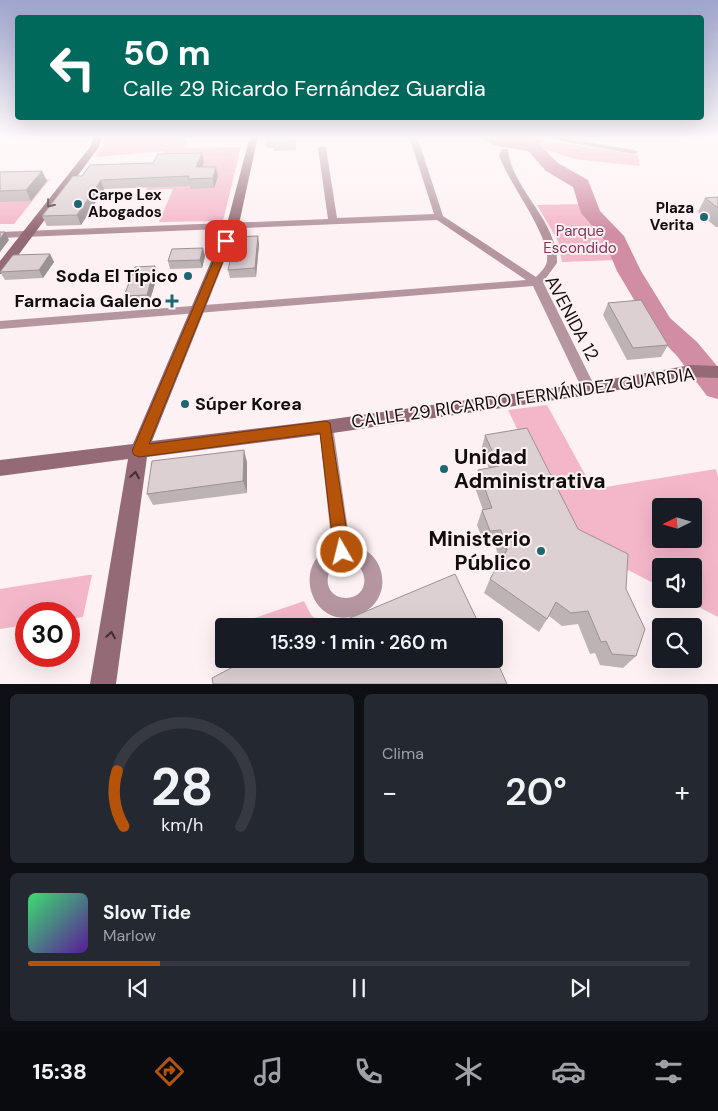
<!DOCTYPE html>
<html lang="es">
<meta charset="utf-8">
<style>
body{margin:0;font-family:"DM Sans",sans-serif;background:#242831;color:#f1f3f6;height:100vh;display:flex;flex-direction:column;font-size:19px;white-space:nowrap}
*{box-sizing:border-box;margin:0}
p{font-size:16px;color:#9ea1a6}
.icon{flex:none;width:28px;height:28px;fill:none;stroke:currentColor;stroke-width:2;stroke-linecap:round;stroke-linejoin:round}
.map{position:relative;height:684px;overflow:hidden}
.sheet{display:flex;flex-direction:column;gap:10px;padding:10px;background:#0d0f14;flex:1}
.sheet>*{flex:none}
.top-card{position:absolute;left:15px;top:15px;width:689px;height:105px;border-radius:5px;box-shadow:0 5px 20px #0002;background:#00695c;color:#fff;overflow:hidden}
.needle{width:32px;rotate:265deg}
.fabs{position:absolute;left:652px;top:498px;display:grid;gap:10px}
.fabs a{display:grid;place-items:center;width:50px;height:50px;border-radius:5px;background:#171b24;box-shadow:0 5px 20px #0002;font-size:25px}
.speed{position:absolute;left:15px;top:602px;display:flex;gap:10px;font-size:25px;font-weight:700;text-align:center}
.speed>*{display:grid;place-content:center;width:65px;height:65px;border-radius:50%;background:#171b24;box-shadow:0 5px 20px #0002;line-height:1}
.speed .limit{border:8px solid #d22;background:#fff;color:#111}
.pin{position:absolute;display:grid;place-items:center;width:42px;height:42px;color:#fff;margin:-21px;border-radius:10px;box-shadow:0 2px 8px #0006}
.me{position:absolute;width:55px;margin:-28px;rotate:352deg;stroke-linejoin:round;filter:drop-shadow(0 0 4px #0008)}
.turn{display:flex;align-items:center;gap:18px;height:105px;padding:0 25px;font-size:22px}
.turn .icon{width:65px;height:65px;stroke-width:2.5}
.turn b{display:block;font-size:35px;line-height:42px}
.big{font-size:38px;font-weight:600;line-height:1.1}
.sheet .tile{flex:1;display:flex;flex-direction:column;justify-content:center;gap:8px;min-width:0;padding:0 18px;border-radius:8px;background:#242831}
.sheet .dial{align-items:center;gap:0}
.dial svg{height:130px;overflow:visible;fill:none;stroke:#363941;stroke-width:7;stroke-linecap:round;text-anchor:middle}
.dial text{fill:#f1f3f6;stroke:none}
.song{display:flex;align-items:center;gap:15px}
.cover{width:60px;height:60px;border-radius:8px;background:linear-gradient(135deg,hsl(140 70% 55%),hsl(270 70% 35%))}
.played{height:5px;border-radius:2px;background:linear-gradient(90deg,#b45309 20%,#363941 20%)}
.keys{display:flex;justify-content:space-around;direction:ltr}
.heat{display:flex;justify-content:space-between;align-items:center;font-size:28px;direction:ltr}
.sheet .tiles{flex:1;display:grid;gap:10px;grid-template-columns:1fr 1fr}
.tile:last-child{grid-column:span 2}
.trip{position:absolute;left:215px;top:618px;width:288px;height:50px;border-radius:5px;background:#171b24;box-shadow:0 5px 20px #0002;font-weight:600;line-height:50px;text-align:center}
.tabs{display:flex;height:80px;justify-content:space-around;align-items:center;background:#090b0e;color:#9ea1a6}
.tabs .icon{width:35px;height:35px}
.tabs .active{color:#b45309}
.tabs b{font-size:22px;color:#f1f3f6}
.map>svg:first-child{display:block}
</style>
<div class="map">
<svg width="718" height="684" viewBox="0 0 718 684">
<rect width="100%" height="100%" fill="#fdf1f4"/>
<!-- green -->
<path fill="#f4b7ca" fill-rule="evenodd" d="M105 136H187L186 148 241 147 223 221 159 222 173 189 146 190 165 151 95 157 103 145Z
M516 136 638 155 640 166 574 159 527 143 514 142Z
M50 179 14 224H0V181Z
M584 204 585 213 607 235 617 260 562 262 558 241 537 205Z
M547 405 593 489 716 469 718 477V617L683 599H694V566H661V587L570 540 508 410ZM661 506H694V539H661Z
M88 575H92L83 617 69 619V614H26V625L0 629V589Z
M304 601 311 615 324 626H240V623Z"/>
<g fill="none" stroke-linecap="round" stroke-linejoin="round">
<!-- river -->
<path fill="#d08da3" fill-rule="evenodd" d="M481 136H500L537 142 558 163 588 180 600 211 624 236 641 271 670 318 697 342 718 367V399L707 396 677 356 652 330 617 271 603 238 581 213 573 187 546 171 528 151 493 145Z"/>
<!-- street -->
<path fill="#b596a0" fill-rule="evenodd" d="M409 136H417L443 216 536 277C541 272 546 267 547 261 550 234 508 183 499 155L502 149H508C511 189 558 220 557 263L543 282 596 389 594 393H584L533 286 0 329V321L526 280 437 220 0 238V232L328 219 318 148 322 146 326 148 337 218 434 214Z
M533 136H551L634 150 638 152 634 154Z
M326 421 331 423 333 427 350 544C392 552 394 609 351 617 310 625 292 563 332 547L319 427 321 423ZM346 561C370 563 371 598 346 598 321 598 322 563 346 561Z"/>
<!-- secondary -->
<path fill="#946a77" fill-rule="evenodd" d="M94 136H102L99 147 5 273 0 274V261L90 147Z
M250 136H258L239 224 152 441 326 420 589 383 691 365 718 366V378L691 377 589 395 326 434 147 457 116 684H90L128 459 0 476V460L133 444 227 224Z"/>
</g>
<!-- wall -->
<path fill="#bdb3b5" d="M296 136V150L273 151V148H268L266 147 265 138Z
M202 153 204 162 202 167 218 176 214 188 190 189V186L104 189 81 225 47 226 42 216 82 176 153 163Z
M42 171 47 181 31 201 0 202V172Z
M718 197V227H716L698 212 705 198Z
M259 244 256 277 230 278 228 270Z
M50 254 54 262 43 278 5 280 0 272Z
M205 256 202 268 170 269 168 261Z
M158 274 149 303 127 305 124 296Z
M608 303 668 345 661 357 627 360 603 315Z
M485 435 578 529 626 589 636 656 623 668 600 665 595 653 590 654 578 624 562 626 549 616 539 632 484 593 490 579 500 562 495 545 485 546 477 525 482 510H483L474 485 478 470 489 468 481 451Z
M247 462V493L153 505 147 494Z"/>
<!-- shaded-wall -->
<path fill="#9a9294" d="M295 136H296V150L295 141Z
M202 153 204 162 198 177 196 167Z
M216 167 218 176 214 188 213 178Z
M42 171 47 181 31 201 26 190Z
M101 180 104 189 81 225 77 215Z
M5 232 9 240 0 252V239Z
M258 236 259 244 256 277 255 268Z
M203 248 205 256 202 268 200 260Z
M50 254 54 262 43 278 39 270Z
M155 266 158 274 149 303 147 295Z
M244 450 247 462V493L243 481Z"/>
<!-- building -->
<path fill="#dcd0d3" stroke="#9a9294" d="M265 136H295V141L272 142 273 139H267L265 138Z
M202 153 196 167H216L213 178 188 179 189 176 101 180 77 215 42 216 73 176H82L90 165 153 163 158 154Z
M42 171 26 190 0 191V172Z
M718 197V208L705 198Z
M0 232H5L0 239Z
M258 236 255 268 228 270 235 237Z
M203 248 200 260 168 261 172 249Z
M50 254 39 270 0 272 13 255Z
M155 266 147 295 124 296 135 267Z
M641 300 668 345 633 348 608 303Z
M527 428 578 529 628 554 626 589 645 629 636 656 612 654 606 641 601 642 588 611 571 613 556 602 547 619 490 579 507 550 501 530 490 531 482 510 492 508 478 470 499 466 485 435Z
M244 450 243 481 147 494 152 461Z
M455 574 480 626H331Z
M494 655 507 684H213L212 678 231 668 254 659H494Z"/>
<!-- one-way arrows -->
<defs><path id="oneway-chevron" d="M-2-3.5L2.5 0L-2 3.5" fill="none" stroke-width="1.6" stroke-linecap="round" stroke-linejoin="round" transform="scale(1.25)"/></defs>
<g stroke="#3f2e33">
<use href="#oneway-chevron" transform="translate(50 204) rotate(128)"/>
<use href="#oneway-chevron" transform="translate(135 475) rotate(-81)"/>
<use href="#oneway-chevron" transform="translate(111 635) rotate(-81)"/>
</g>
<!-- sky -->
<linearGradient id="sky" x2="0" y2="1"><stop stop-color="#9ea4cc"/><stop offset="0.59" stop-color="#fef9fa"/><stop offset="1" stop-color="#fef9fa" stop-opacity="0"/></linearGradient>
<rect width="718" height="232" fill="url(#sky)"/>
<!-- route -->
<path fill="#b45309" stroke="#753606" d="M226 238 231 241 149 444 326 421 330 423 350 552 348 557 342 560 336 557 334 552 320 433 139 457 134 455 132 451 222 241Z"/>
<!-- markers -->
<g fill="#1c6772" stroke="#fdf1f4" stroke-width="2">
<circle cx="78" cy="204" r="5"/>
<circle cx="704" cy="217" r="5"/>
<circle cx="188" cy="276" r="5"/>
<path d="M169.5 293.5h5v5h5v5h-5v5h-5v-5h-5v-5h5z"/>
<circle cx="185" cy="404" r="5"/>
<circle cx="444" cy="469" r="5"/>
<circle cx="541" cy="551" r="5"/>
</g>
<g text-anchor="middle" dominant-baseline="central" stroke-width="4" stroke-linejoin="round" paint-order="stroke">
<!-- far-poi labels -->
<g font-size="15" font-weight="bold" fill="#110d0f" stroke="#fdf1f4" text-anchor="start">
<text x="88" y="195">Carpe Lex<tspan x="88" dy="17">Abogados</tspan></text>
<text x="694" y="208" text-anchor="end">Plaza<tspan x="694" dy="17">Verita</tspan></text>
</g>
<!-- far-park labels -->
<g font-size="15" fill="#853454" stroke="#fdf1f4">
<text x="580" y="231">Parque<tspan x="580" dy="17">Escondido</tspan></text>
</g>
<!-- poi labels -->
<g font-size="18" font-weight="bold" fill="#110d0f" stroke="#fdf1f4" text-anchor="end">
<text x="178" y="276">Soda El Típico</text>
<text x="162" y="301">Farmacia Galeno</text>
<text x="195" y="404" text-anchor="start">Súper Korea</text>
</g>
<!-- street labels -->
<g font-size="18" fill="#110d0f" stroke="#fdf1f4">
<text transform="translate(572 318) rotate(62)">AVENIDA 12</text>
<text transform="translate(523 398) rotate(-8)">CALLE 29 RICARDO FERNÁNDEZ GUARDIA</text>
</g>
<!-- near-poi labels -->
<g font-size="21" font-weight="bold" fill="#110d0f" stroke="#fdf1f4" text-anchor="start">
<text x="454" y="457">Unidad<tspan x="454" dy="24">Administrativa</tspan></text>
<text x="531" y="539" text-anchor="end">Ministerio<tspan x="531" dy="24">Público</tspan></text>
</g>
</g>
</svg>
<div class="fabs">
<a><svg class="needle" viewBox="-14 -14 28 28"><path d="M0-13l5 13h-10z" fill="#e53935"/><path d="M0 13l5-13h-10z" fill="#9ea1a6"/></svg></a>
<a><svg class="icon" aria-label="sound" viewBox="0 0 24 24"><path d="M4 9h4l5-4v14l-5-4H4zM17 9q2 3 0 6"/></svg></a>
<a><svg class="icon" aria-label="search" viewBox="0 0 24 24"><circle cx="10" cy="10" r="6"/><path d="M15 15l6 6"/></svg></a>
</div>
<div class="speed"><div class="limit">30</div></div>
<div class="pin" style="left:226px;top:241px;background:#d93025"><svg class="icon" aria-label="arrive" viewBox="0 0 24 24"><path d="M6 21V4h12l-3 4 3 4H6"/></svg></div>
<svg class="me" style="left:342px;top:552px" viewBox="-20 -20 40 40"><circle r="17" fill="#b45309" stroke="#fff" stroke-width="3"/><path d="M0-11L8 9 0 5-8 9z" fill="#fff"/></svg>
<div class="trip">15:39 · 1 min · 260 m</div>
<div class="top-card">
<div class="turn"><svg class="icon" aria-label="left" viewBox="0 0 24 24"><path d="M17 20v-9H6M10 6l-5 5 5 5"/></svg><div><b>50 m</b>Calle 29 Ricardo Fernández Guardia</div></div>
</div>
</div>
<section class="sheet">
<div class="tiles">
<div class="tile dial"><svg viewBox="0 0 100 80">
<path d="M14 69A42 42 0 1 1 86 69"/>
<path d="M14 69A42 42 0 0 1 10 35" stroke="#b45309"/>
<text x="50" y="56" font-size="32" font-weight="700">28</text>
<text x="50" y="72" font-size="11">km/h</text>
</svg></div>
<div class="tile"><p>Clima</p>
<div class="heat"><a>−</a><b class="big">20°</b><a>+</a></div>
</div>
<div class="tile">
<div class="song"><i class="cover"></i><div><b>Slow Tide</b><p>Marlow</p></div></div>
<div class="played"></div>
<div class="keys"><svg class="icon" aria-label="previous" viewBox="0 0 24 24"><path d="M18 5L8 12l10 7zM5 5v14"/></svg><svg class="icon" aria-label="pause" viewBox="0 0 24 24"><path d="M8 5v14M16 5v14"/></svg><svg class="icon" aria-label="next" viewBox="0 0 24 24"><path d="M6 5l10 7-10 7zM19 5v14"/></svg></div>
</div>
</div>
</section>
<nav class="tabs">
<b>15:38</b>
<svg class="icon active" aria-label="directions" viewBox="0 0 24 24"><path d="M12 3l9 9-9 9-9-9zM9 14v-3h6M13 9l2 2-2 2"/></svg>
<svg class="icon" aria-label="music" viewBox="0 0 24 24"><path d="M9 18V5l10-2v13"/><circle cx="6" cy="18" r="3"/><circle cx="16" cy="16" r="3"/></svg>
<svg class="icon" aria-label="phone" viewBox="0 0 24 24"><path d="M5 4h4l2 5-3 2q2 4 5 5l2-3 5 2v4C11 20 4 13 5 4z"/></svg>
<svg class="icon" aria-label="climate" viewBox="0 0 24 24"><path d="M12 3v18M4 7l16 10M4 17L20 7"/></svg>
<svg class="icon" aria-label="car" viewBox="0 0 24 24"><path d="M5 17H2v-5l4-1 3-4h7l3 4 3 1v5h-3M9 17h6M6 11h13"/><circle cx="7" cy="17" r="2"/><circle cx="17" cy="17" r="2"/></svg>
<svg class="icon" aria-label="filters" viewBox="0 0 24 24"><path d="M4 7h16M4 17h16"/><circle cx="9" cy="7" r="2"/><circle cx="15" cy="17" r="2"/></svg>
</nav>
